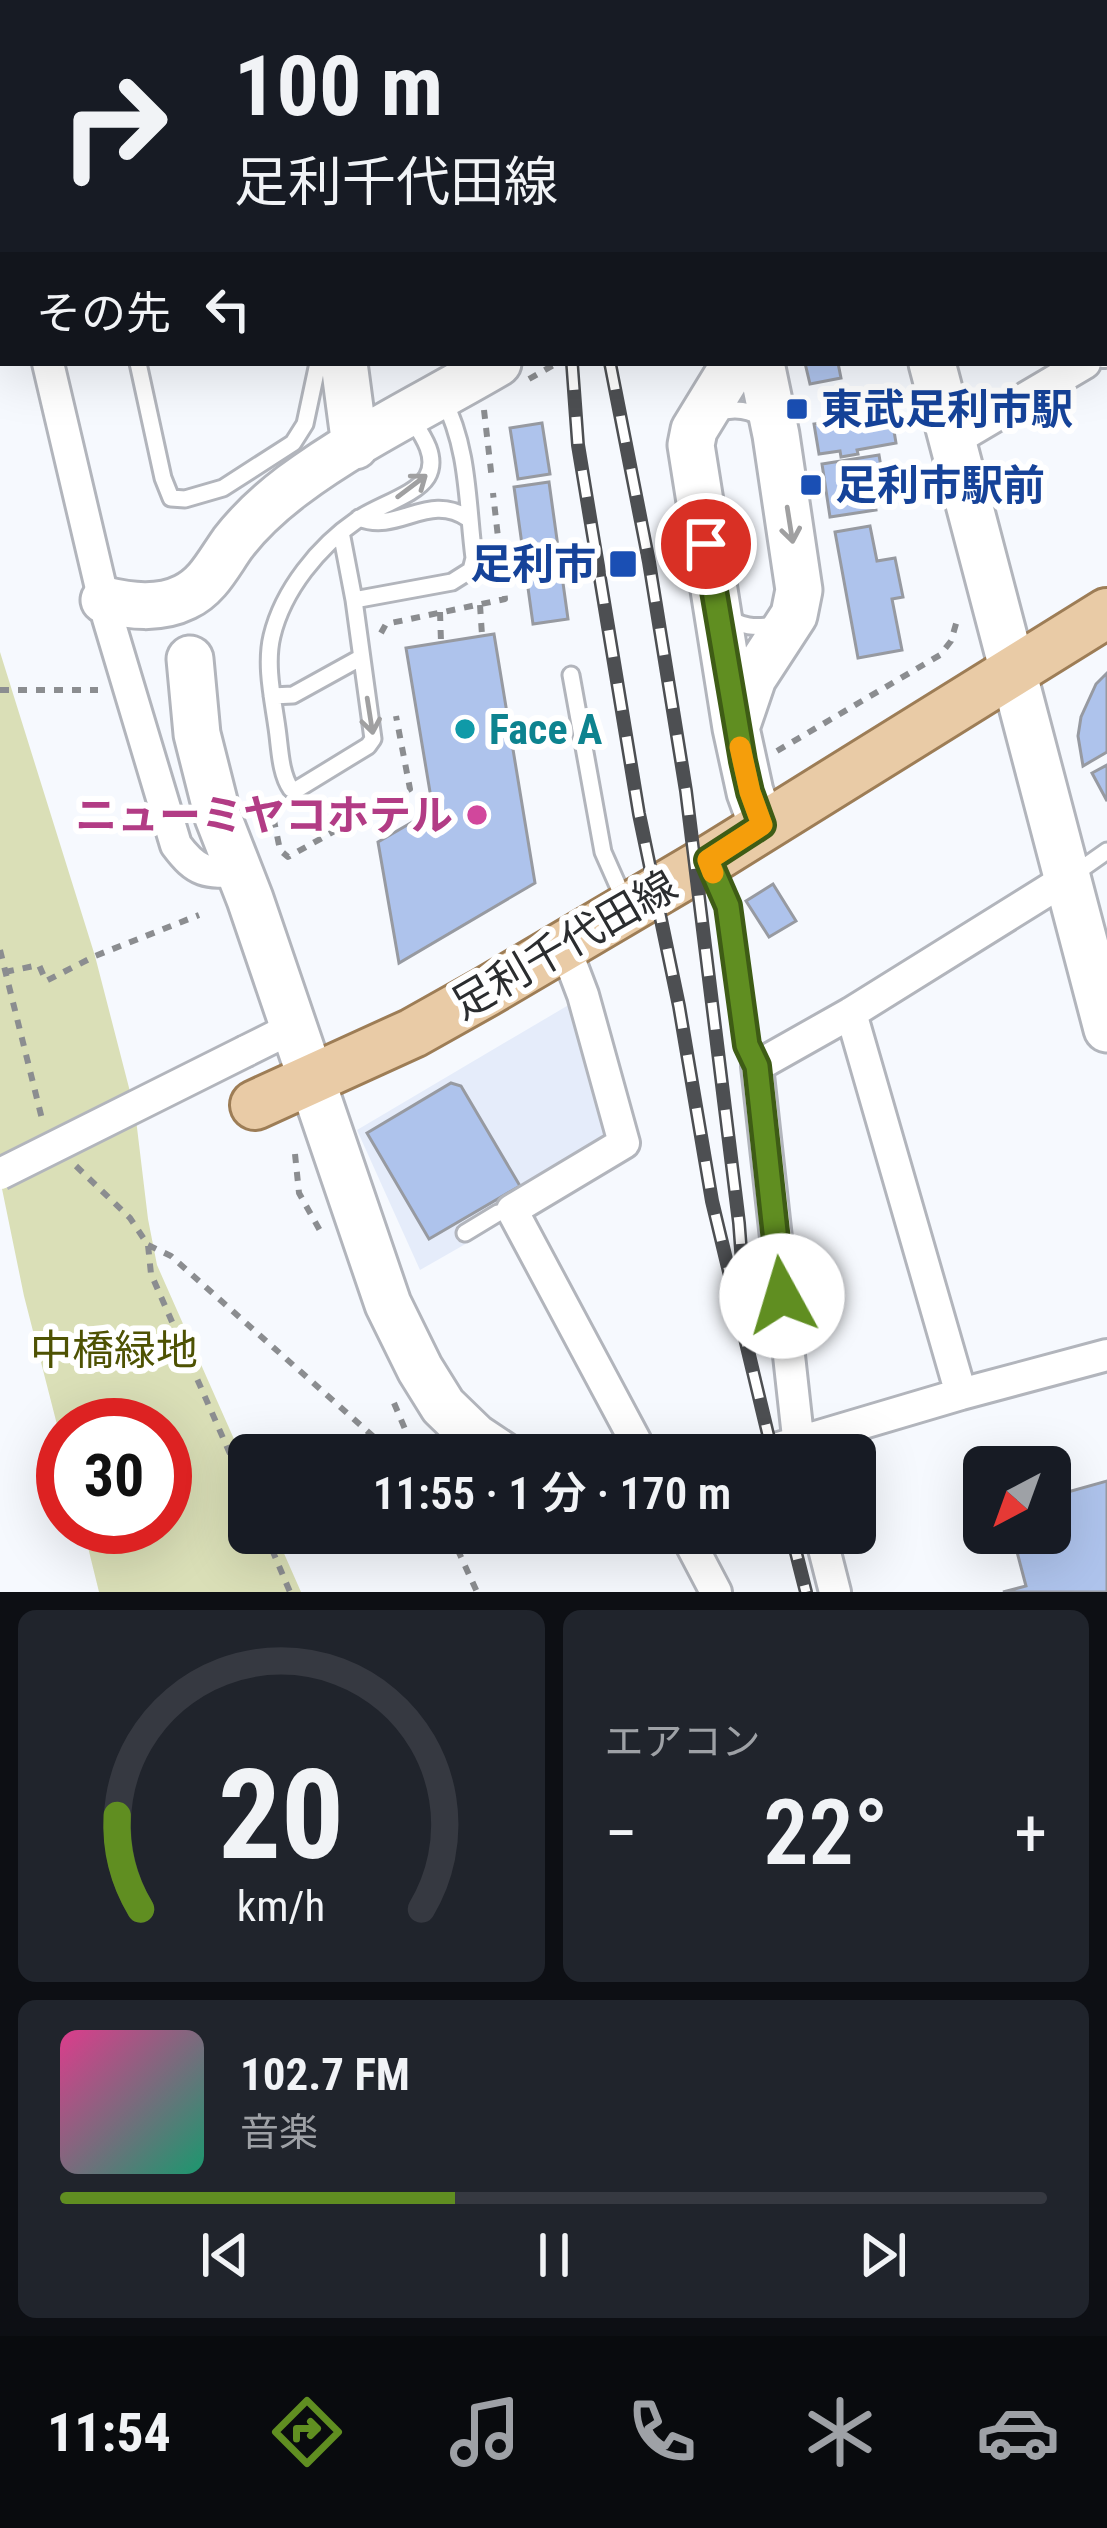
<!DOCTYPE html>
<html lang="ja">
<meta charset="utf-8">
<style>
body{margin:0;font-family:"Roboto Condensed","Noto Sans JP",sans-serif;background:#20242c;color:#f1f3f6;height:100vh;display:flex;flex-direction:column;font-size:45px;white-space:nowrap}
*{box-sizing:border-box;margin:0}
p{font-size:39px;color:#9ea1a6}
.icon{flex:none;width:66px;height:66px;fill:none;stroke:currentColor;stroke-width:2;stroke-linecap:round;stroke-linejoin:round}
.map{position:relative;height:1592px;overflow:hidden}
.side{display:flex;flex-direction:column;gap:18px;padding:18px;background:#0d0f14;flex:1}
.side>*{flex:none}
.guide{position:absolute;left:0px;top:0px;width:1107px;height:366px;box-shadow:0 12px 48px #0002;background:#171b24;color:#f1f3f6;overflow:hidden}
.needle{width:78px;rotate:221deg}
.tools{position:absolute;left:963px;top:1446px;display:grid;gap:24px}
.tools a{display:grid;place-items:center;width:108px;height:108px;border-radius:18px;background:#171b24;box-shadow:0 12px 48px #0002;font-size:60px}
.speed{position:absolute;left:36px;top:1398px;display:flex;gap:24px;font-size:60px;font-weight:700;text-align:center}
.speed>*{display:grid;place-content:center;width:156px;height:156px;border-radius:50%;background:#171b24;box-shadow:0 12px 48px #0002;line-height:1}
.speed .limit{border:18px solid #d22;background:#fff;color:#111}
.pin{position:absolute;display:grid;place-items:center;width:102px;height:102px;color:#fff;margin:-51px;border:6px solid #fff;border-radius:50%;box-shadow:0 3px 12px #0007}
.me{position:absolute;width:132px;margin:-66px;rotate:354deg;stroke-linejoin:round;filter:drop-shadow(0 0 9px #0008)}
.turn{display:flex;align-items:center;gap:42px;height:252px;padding:0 36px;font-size:54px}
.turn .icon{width:156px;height:156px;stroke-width:2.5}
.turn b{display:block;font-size:84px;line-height:102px}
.then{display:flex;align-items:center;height:114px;padding:0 36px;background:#0003;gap:24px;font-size:45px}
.big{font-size:90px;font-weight:600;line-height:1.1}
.side .widget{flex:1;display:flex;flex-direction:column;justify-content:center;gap:18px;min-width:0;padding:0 42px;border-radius:18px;background:#20242c}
.side .dial{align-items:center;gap:0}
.dial svg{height:312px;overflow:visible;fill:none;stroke:#363941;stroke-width:7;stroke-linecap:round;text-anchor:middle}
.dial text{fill:#f1f3f6;stroke:none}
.song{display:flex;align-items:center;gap:36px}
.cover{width:144px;height:144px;border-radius:18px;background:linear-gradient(135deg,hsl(330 70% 55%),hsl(160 70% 35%))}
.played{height:12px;border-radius:6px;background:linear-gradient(90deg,#608e21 40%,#363941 40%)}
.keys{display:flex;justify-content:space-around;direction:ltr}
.heat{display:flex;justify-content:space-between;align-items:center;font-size:66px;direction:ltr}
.side .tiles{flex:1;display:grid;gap:18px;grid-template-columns:1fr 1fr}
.widget:last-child{grid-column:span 2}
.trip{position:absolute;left:228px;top:1434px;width:648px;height:120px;border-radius:18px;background:#171b24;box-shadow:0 12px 48px #0002;font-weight:600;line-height:120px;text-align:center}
.dock{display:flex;height:192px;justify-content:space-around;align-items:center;background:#090b0e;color:#9ea1a6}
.dock .icon{width:84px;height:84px}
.dock .selected{color:#608e21}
.dock b{font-size:54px;color:#f1f3f6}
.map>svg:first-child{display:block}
</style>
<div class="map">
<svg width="1107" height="1592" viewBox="0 0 1107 1592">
<rect width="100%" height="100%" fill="#f6f9fe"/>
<!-- built -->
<path fill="#e5ecfa" d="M572 1003 606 1134 504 1222 420 1270 357 1130Z"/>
<!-- green -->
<path fill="#dadfb7" d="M0 652 95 956 135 1111 148 1219 157 1265 249 1473V1533H275L301 1592H99L83 1527H165V1425H63V1448L24 1296 0 1179Z"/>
<!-- building -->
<path fill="#aec3ec" stroke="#979aa1" stroke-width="3" d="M805 363H838L841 378 810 384Z
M891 413 896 443 857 450 858 454 841 457 840 451 819 454 814 424Z
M542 423 550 474 518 479 510 428Z
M879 455 884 485 872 486 876 510 830 517 822 464Z
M549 482 568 619 533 624 514 487Z
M870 526 877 561 895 558 903 597 892 599 902 650 858 658 835 532Z
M494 634 535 883 399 963 378 842 433 810 406 648Z
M1107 673V752L1083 766 1078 736 1081 717 1096 684Z
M1107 765V801L1092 773Z
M773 884 796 921 769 937 746 901Z
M451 1083 461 1086 520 1186 429 1239 367 1133Z
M1107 1481V1592H1003L1026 1586 1012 1533H1050V1497Z"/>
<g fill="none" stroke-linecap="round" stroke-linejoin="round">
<defs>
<path id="lane" d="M80 0 81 3
M457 0 458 3
M1104 199 1107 198
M138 363 163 478 171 498 185 499 223 488 293 443 305 424 318 363
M716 414C732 407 753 409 765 422
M359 518C399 534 428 491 469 519
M341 532 354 600 373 739 368 746 296 790 291 789C280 773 280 748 277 728 273 699 265 665 272 636 283 590 319 546 357 520 375 507 416 495 427 477 439 457 421 433 411 418
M354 600 452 582 471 570 474 558C467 504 469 448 443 399
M725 614C739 628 757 628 775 625
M571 675 603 852 626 904
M272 696 293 695 360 658
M712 869 728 906 747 1045 757 1066
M1070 877 1107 851
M465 1233 498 1213 512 1210"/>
<path id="street" d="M576 0V3
M1084 0 1085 3
M0 71 3 91
M1104 80 1107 92
M1104 352 1107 350
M48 363 108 618 176 845C197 873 206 873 239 871
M953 441 1085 363
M564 945 583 995 624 1143 512 1210 643 1455
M851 1013 961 1394
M246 1051 282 1033
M755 1455 961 1394 1107 1355
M800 1455 757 1066 851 1013 1066 879
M685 1533 716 1592
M820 1533 835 1592"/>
<path id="secondary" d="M285 0 286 3
M837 0 838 3
M344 363 355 446
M735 363 694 430 691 445 736 728 750 792 762 825
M932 363 1107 1029
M104 600C130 606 159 610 185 597 208 586 218 564 233 543 249 522 271 502 292 486 356 438 430 403 498 363
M190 659 197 734 218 817 250 899 388 1304 420 1369 443 1406 475 1437 502 1455
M737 725 753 678 794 615 799 590 776 435 761 363"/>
<path id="primary" d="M255 1105 413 1033 486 992 708 861 1107 613"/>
</defs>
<!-- lane casing -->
<use href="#lane" stroke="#b2b5bc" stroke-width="21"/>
<!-- street casing -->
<use href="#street" stroke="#b2b5bc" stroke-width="36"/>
<!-- secondary casing -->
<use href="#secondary" stroke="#b2b5bc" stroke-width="51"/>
<!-- primary casing -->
<use href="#primary" stroke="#9d7d56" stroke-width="54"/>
<!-- path -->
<path stroke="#8b8d90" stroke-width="6" stroke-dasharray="9 9" stroke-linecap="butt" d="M529 379 557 363
M484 410 492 480
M480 605 482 635
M440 612 441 642
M381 633 386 624 505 599 493 493
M0 690H98
M777 751 940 655 951 641 958 617
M270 801 280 850 288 857 410 789 396 716
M0 950 43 1123
M5 972 39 965 46 981 95 956 199 915
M295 1154 299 1193 323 1236
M76 1166 130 1218 148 1245 151 1274 249 1497
M148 1245 171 1256 394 1455
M394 1403 416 1455
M265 1533 290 1592
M450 1533 477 1592"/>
<!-- lane -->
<use href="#lane" stroke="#fff" stroke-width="15"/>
<!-- street -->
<use href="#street" stroke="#fff" stroke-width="30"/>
<!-- secondary -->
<use href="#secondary" stroke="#fff" stroke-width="45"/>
<!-- primary -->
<use href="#primary" stroke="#e9cba6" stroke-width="48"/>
<defs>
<path id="rail" d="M541 0 542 3
M572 363 578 445 639 814 679 1006 712 1201 773 1455
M610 363 649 562 686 791 739 1223 743 1276
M791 1533 806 1592"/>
</defs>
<!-- rail casing -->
<use href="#rail" stroke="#4d4f52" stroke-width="14"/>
<!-- rail -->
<use href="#rail" stroke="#fff" stroke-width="9" stroke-dasharray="27" stroke-linecap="butt"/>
<defs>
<path id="street-bridge" d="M0 1174 246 1051"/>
</defs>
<!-- street-bridge casing -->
<use href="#street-bridge" stroke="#b2b5bc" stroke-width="36" stroke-linecap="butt"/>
<!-- street-bridge -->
<use href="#street-bridge" stroke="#fff" stroke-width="30"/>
</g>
<!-- one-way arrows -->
<defs><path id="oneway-shaft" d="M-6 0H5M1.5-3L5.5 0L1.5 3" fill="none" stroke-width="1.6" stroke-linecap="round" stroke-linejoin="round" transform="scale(3)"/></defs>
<g stroke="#a0a0a1">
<use href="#oneway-shaft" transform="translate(412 486) rotate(-37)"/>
<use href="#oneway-shaft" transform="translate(790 525) rotate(81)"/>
<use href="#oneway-shaft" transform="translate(370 716) rotate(81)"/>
</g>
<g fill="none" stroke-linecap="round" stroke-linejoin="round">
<defs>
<path id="route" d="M706 544 743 761 750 792 762 825 708 860 728 906 747 1045 757 1066 782 1296"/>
</defs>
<!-- route casing -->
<use href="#route" stroke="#3e5c15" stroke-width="30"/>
<!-- route -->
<use href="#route" stroke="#608e21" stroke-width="21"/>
<!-- slow -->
<path stroke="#f59e0b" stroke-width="21" d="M713 873 708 860 762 825 750 792 740 747"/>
</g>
<!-- markers -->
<g fill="#1a4fb4" stroke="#fff" stroke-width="4.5">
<rect x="785" y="397" width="24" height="24" rx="6"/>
<rect x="799" y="473" width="24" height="24" rx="6"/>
<rect x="608" y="549" width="30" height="30" rx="6"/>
</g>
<circle fill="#0f9aa8" stroke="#fff" stroke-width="4.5" cx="465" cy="729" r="12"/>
<circle fill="#d1479c" stroke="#fff" stroke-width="4.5" cx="477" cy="815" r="12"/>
<g text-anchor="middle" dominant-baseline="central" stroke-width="12" stroke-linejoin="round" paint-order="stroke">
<!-- transit labels -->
<g font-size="42" font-weight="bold" fill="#164399" stroke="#fff" text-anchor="start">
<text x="821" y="409">東武足利市駅</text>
<text x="835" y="485">足利市駅前</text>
<text x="596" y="564" text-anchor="end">足利市</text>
</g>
<!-- culture labels -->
<g font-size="42" font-weight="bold" fill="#0d838f" stroke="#fff" text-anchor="start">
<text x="489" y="729">Face A</text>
</g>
<!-- hotel labels -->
<g font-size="42" font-weight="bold" fill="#b23c85" stroke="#fff" text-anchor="end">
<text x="453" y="815">ニューミヤコホテル</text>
</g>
<!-- street labels -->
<g font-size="42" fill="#2b2d2f" stroke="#fff">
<text transform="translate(564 945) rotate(-30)">足利千代田線</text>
</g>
<!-- park labels -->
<g font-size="42" fill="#4e5203" stroke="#fff">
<text x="114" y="1350">中橋緑地</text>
</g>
</g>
</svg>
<div class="tools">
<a><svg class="needle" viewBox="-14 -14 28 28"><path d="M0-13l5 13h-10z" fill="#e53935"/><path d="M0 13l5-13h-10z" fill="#9ea1a6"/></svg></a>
</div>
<div class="speed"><div class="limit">30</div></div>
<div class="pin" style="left:706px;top:544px;background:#d93025"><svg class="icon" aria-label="arrive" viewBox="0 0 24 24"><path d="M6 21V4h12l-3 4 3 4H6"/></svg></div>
<svg class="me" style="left:782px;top:1296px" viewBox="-20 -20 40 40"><circle r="19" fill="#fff"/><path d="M0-13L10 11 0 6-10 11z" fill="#608e21"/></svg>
<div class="trip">11:55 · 1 分 · 170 m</div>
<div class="guide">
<div class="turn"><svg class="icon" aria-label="right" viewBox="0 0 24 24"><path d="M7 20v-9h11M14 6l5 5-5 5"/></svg><div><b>100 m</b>足利千代田線</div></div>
<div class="then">その先<svg class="icon" aria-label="left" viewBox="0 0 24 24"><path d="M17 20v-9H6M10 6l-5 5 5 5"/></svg></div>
</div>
</div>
<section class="side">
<div class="tiles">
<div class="widget dial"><svg viewBox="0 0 100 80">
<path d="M14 69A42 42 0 1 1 86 69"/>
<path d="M14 69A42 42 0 0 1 8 45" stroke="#608e21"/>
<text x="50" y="56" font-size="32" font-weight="700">20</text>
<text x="50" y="72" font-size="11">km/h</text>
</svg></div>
<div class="widget"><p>エアコン</p>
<div class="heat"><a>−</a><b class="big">22°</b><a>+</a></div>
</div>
<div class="widget">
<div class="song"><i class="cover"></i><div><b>102.7 FM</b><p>音楽</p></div></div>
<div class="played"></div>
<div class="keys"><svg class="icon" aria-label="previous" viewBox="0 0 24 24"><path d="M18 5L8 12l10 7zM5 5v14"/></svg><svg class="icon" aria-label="pause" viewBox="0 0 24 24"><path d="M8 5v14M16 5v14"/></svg><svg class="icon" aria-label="next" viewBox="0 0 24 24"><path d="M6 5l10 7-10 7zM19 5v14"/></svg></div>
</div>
</div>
</section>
<nav class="dock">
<b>11:54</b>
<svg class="icon selected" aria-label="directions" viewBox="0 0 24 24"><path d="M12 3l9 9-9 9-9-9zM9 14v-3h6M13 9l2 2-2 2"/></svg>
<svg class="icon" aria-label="music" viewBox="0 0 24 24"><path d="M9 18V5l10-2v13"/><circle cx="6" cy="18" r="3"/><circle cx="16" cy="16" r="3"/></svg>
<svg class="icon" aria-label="phone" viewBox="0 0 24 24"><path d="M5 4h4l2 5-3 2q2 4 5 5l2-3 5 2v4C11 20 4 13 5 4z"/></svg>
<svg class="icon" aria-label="climate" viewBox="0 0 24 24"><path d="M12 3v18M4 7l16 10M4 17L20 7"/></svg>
<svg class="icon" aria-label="car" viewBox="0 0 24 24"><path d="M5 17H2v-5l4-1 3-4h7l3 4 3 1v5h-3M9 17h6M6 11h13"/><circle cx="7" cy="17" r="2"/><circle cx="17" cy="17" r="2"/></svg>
</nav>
